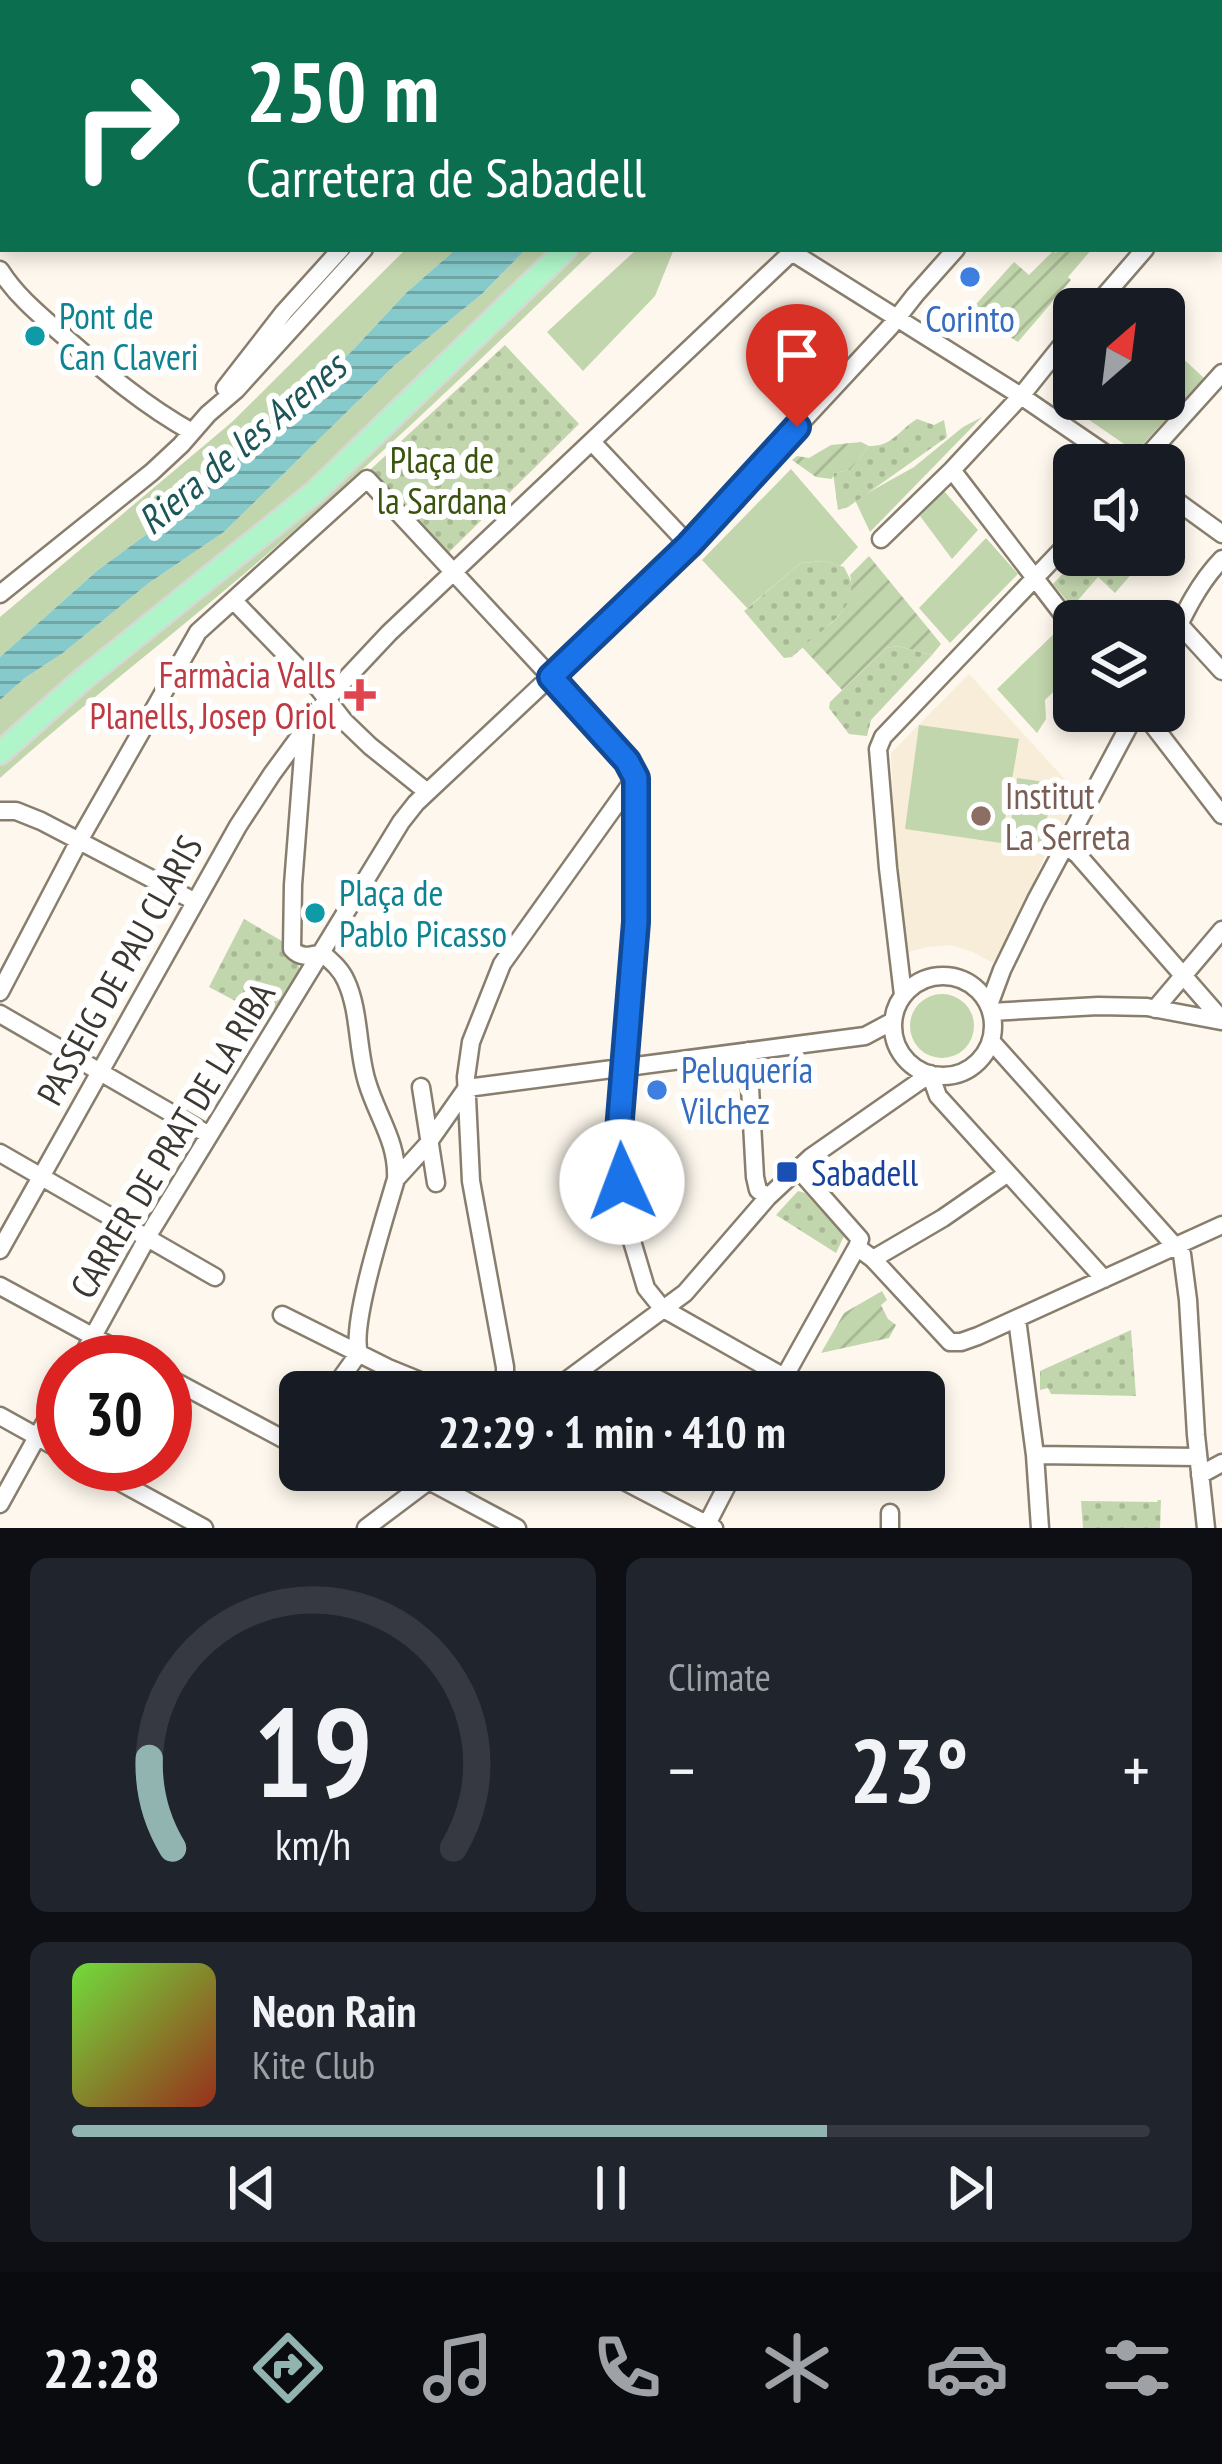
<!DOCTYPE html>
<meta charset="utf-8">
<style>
body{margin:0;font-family:"PT Sans Narrow",sans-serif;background:#20242c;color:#f1f3f6;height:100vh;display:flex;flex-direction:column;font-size:45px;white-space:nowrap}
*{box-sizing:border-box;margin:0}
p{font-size:39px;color:#9ea1a6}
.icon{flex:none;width:66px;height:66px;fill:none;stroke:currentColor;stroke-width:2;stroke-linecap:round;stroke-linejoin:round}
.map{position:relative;height:1528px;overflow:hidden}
.drawer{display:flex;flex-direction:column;gap:30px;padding:30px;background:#0d0f14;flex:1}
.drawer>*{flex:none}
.banner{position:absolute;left:0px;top:0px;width:1224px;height:252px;box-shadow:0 6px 18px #0003;background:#0b6e4f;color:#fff;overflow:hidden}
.needle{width:78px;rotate:28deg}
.controls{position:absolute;left:1053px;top:288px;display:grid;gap:24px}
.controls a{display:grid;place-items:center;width:132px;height:132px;border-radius:18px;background:#171b24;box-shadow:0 6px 18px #0003;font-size:60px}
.speed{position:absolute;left:36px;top:1335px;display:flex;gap:24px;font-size:60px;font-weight:700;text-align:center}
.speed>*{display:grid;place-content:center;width:156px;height:156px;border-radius:50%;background:#171b24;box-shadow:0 6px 18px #0003;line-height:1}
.speed .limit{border:18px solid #d22;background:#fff;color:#111}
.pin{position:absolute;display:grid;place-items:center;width:102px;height:102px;color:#fff;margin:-123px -51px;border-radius:50% 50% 50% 0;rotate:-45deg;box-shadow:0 0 12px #0007}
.pin .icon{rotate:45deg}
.me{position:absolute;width:132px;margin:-66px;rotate:358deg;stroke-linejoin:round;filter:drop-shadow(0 0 9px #0008)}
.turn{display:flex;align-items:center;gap:42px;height:252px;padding:0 48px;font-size:54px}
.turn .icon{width:156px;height:156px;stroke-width:2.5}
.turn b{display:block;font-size:84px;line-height:102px}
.big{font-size:90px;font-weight:800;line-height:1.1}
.drawer .tile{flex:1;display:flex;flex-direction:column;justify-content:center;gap:18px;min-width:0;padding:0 42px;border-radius:18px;background:#20242c}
.drawer .dial{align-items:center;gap:0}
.dial svg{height:312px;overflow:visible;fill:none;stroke:#363941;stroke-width:7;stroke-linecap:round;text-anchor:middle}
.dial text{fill:#f1f3f6;stroke:none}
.song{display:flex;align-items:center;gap:36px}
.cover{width:144px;height:144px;border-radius:18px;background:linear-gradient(135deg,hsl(100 70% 55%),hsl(10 70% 35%))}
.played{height:12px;border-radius:6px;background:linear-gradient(90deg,#92b4b1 70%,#363941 70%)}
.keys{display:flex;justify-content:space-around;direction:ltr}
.heat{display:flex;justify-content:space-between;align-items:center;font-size:66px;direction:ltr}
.drawer .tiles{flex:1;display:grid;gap:30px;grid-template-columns:1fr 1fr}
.tile:last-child{grid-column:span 2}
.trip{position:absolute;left:279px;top:1371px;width:666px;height:120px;border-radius:18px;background:#171b24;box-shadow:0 6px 18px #0003;font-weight:800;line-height:120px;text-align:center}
.menu{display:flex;height:192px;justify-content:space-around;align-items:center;background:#090b0e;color:#9ea1a6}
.menu .icon{width:84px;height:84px}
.menu .active{color:#92b4b1}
.menu b{font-size:54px;color:#f1f3f6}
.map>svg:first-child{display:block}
</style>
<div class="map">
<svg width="1222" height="1528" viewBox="0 0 1222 1528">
<defs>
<pattern id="park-dots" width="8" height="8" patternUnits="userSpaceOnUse" patternTransform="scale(3)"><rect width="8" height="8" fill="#c2d6ad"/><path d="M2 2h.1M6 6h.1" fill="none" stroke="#a8b895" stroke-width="1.8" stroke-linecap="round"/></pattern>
<pattern id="garden-furrows" width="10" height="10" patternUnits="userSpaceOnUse" patternTransform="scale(3)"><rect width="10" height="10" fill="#c2d6ad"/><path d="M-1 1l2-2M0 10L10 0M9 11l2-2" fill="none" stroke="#a8b895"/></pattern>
<pattern id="water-rules" width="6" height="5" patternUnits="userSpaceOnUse" patternTransform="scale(3)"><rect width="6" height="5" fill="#86cacb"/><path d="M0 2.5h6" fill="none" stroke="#6fa5a5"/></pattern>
</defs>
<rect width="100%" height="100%" fill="#fdf7ed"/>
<!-- education -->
<path fill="#f7edd8" d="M969 674 1079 795 1057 836 1049 845 1025 904 993 963 973 952 951 945 927 947 905 953 897 884 891 753Z"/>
<!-- grass -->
<path fill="#c2d6ad" d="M406 249H456L406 293 350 353 314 383 200 495 98 570 0 657V617L232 422Z
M526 249H595C474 366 354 482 225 590 150 653 73 713 0 778V700L25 678 63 653 149 583 224 532 395 365 482 294Z
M637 249H674L655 296 583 371 547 332Z
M1164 341 1204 378 1143 444 1127 446 1056 397 1074 378V399H1164Z
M982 417 870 532 855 500 914 467 963 427Z
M791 469 858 547 840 566 824 561 801 563 747 608 702 560Z
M944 491 978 530 952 559 920 516Z
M986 538 1018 574 950 643 919 608Z
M1060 628 1074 645V672L1045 700 1046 719 1037 733 997 689Z
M919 725 1019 739 1001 843 905 829Z
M1017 778 1053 783 1043 843 1009 837Z
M910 1026a32 32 0 1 1 64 0a32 32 0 1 1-64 0Z"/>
<!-- park -->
<path fill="url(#park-dots)" d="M505 345 579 424 438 563 357 482Z
M917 419 934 425 944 420 947 437 848 507 838 510 833 473 850 470 869 446C892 447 899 430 917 419Z
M1080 555H1148L1115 593 1098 577 1072 607 1053 584Z
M824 561 844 567C848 576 855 584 852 595 848 614 807 643 792 657L784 658 744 611 801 563Z
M898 646 932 655 871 720 867 736 849 734 829 708 830 702 886 648Z
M244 919 287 944 302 973 283 1006 260 1014 209 987Z
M798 1191 805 1193 844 1236 836 1253 776 1215Z
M1131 1330 1136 1396 1051 1394 1048 1388 1040 1390V1371Z
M1158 1500H1161L1160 1528H1083L1081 1501 1157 1502Z"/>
<!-- garden -->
<path fill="url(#garden-furrows)" d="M1060 249H1092L1068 277 1071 280 1018 342 969 312 1014 262 1029 275 1053 251 1056 253Z
M861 442 869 446 850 470 834 473 832 479 816 477 792 460 797 456 809 458 831 445Z
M869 556 941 644 932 655 898 646 886 648 842 690 802 647C825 627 859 610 850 575Z
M882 1291 887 1300 881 1305 888 1319 896 1325 889 1338 821 1353 844 1313Z"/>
<!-- water -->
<path fill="url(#water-rules)" d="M456 249H526L482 294 395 365 224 532 149 583 63 653 25 678 0 700V657L98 570 200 495 314 383 350 353 406 293Z"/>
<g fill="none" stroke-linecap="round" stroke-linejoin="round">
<defs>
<path id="minor" d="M67 0 70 3
M1212 0 1215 3
M111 3 113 0
M603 3 606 0
M866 3H868
M996 3 997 0
M1062 3 1065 0
M1177 3 1180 0
M1221 164 1222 162
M0 165 3 159
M1221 239 1222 240
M787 249 1021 396 1122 465
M0 270C17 297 41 316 65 337 105 372 145 406 192 432
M1093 309 1145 249
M225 388 284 312 341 249
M592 442 689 545
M1139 465 1222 373
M952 470 1074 629
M1164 492 1222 534
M881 539 952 470 1021 396 1074 330
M0 594 152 472 181 445 208 414 236 390 364 249
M234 601 319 689 344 721 370 746 426 791
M1179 624 1222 671
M1164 656C1181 621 1195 587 1222 559
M1142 711 1222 815
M305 729 293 885 292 949C301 959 310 956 322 953
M0 811H16L41 821 194 901
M1066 846 1077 854 1222 1020
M322 953C331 961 341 969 346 981 360 1011 357 1050 367 1082 377 1116 398 1142 396 1179 386 1214 350 1324 359 1353L331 1392
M893 1026a50 50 0 1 1 100 0a50 50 0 1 1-100 0Z
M0 992 80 839 198 632 367 479 551 677 627 761 636 778V922L618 1143 626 1221 646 1288 662 1308 784 1377
M903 995 888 868 878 749 883 737 1074 537
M989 1005 1002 970 1036 900 1137 711
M1155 1009 1222 930
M991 1012 1098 1006 1147 1007 1221 1021
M0 1014 209 1135
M992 1042 1182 1254 1188 1300 1196 1435 1206 1528
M748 1051 755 1177 758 1190 768 1197
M930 1074 938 1096 1104 1279
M421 1087 436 1183
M467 1088 865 1036 893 1021
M0 1153 215 1277
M799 1170 860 1239 857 1247 873 1259 950 1342H961L978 1336 1222 1225
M396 1179 426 1146 466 1089
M0 1250 238 826 272 774 327 699 389 633 795 249
M873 1259 943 1218 1008 1173
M0 1286 140 1362
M282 1315 388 1368 447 1392
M1017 1319 1035 1455 1040 1528
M79 1362 152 1229 401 822 416 803 664 570 890 327 915 295 956 249
M165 1376 300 1448
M505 1382V1367L471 1181 466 1077 471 1042 502 964 635 778
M484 1392C496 1379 512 1380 524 1392
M551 1392 685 1293 768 1197 811 1157 930 1074
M776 1392 857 1247
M0 1416 63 1451
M1035 1455 1198 1457
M87 1464 204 1528
M390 1470H397
M603 1470 714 1528
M1200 1475 1222 1463
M429 1481 517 1528
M0 1504 63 1390
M890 1513V1528
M366 1528 443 1470
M705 1528 735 1470"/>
<path id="major" d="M819 3 823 0
M0 753 83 679 315 492 566 249"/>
</defs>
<!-- minor casing -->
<use href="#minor" stroke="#887e6e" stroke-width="21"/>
<!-- major casing -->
<use href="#major" stroke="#d8d7d6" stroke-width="26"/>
<!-- minor -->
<use href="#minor" stroke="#fff" stroke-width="16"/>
<!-- major -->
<use href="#major" stroke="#aff5c9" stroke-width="21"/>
<!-- rail -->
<path stroke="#99948b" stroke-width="4.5" stroke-dasharray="18 9" stroke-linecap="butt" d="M31 3 34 0
M0 19 3 17"/>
</g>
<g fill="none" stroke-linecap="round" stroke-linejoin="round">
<defs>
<path id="route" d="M622 1182 618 1143 636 922V778L627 761 551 677 689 545 797 427"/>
</defs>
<!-- route casing -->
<use href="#route" stroke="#114b97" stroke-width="30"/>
<!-- route -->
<use href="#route" stroke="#1a73e8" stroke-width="21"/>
</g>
<!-- markers -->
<g fill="#3f7fe0" stroke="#fff" stroke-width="4.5">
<circle cx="970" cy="277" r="12"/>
<circle cx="657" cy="1090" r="12"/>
</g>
<g fill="#0f9aa8" stroke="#fff" stroke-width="4.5">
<circle cx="35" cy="336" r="12"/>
<circle cx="315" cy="913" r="12"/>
</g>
<path fill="#e0444e" stroke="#fff" stroke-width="4.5" d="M354 677h12v12h12v12h-12v12h-12v-12h-12v-12h12z"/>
<circle fill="#8d6e63" stroke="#fff" stroke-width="4.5" cx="981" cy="816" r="12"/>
<rect fill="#1a4fb4" stroke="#fff" stroke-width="4.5" x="775" y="1160" width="24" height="24" rx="6"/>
<g text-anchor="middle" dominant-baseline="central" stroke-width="12" stroke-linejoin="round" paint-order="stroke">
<!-- culture labels -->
<g font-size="36" fill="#0d838f" stroke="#fff" text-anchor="start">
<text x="59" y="315">Pont de<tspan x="59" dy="41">Can Claveri</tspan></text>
<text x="339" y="892">Plaça de<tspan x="339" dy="41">Pablo Picasso</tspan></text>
</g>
<!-- shop labels -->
<g font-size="36" fill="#366cbe" stroke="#fff">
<text x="970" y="318">Corinto</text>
<text x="681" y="1069" text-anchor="start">Peluquería<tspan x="681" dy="41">Vilchez</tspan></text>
</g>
<!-- park labels -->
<g font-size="36" fill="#39530c" stroke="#fff">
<text x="442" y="459">Plaça de<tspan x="442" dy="41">la Sardana</tspan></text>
</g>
<!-- health labels -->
<g font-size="36" fill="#be3a42" stroke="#fff" text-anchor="end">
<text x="336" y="674">Farmàcia Valls<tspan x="336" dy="41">Planells, Josep Oriol</tspan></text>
</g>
<!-- education labels -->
<g font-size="36" fill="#785e54" stroke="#fff" text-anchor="start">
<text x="1005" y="795">Institut<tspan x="1005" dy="41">La Serreta</tspan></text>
</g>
<!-- street labels -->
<g font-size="36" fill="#3c3831" stroke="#fff">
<text transform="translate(119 970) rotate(-61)">PASSEIG DE PAU CLARIS</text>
<text transform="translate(172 1140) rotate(-59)">CARRER DE PRAT DE LA RIBA</text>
</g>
<!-- transit labels -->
<g font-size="36" fill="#164399" stroke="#fff" text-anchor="start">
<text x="811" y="1172">Sabadell</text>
</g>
<!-- water labels -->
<g font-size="39" font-style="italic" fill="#1c5657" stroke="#fff">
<text transform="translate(241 443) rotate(-40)">Riera de les Arenes</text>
</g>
</g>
</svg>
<div class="controls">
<a><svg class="needle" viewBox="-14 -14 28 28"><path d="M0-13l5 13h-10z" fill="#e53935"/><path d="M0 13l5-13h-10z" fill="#9ea1a6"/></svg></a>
<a><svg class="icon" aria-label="sound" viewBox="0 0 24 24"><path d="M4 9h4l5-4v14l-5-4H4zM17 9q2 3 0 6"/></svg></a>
<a><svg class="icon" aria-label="layers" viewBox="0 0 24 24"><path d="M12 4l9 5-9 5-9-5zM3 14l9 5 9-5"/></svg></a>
</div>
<div class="speed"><div class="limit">30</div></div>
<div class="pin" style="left:797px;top:427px;background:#d93025"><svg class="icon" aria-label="arrive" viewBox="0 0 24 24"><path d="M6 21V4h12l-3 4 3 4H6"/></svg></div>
<svg class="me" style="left:622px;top:1182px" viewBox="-20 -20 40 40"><circle r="19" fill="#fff"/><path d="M0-13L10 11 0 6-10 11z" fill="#1a73e8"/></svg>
<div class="trip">22:29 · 1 min · 410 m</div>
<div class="banner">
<div class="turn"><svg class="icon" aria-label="right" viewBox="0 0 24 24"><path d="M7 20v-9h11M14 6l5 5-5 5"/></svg><div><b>250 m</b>Carretera de Sabadell</div></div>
</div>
</div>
<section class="drawer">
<div class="tiles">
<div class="tile dial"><svg viewBox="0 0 100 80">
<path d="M14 69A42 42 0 1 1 86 69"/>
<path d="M14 69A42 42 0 0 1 8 46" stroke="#92b4b1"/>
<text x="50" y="56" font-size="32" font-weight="700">19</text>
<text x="50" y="72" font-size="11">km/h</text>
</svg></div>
<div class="tile"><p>Climate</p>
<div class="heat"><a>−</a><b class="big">23°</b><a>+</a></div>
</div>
<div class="tile">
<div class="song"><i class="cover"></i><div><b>Neon Rain</b><p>Kite Club</p></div></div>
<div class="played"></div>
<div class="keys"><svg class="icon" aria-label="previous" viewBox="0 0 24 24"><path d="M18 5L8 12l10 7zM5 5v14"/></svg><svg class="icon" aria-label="pause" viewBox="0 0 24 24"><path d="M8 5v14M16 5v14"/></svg><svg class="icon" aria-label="next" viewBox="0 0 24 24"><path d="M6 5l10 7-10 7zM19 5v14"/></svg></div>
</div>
</div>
</section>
<nav class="menu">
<b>22:28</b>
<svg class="icon active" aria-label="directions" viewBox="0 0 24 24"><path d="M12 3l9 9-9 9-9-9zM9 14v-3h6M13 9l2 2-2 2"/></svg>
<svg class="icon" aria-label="music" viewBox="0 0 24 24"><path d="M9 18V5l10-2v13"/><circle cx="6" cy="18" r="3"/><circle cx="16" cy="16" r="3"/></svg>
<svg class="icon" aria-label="phone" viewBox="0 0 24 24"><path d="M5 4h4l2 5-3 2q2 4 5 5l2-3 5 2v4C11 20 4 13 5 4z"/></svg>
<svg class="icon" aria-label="climate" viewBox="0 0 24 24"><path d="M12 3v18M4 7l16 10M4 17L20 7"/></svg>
<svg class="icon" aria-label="car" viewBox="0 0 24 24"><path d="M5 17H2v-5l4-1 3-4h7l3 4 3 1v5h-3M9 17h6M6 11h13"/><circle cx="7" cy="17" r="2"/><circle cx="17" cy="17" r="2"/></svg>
<svg class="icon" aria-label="filters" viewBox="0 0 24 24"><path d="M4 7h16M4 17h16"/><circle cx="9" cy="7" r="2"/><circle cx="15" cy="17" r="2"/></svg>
</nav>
